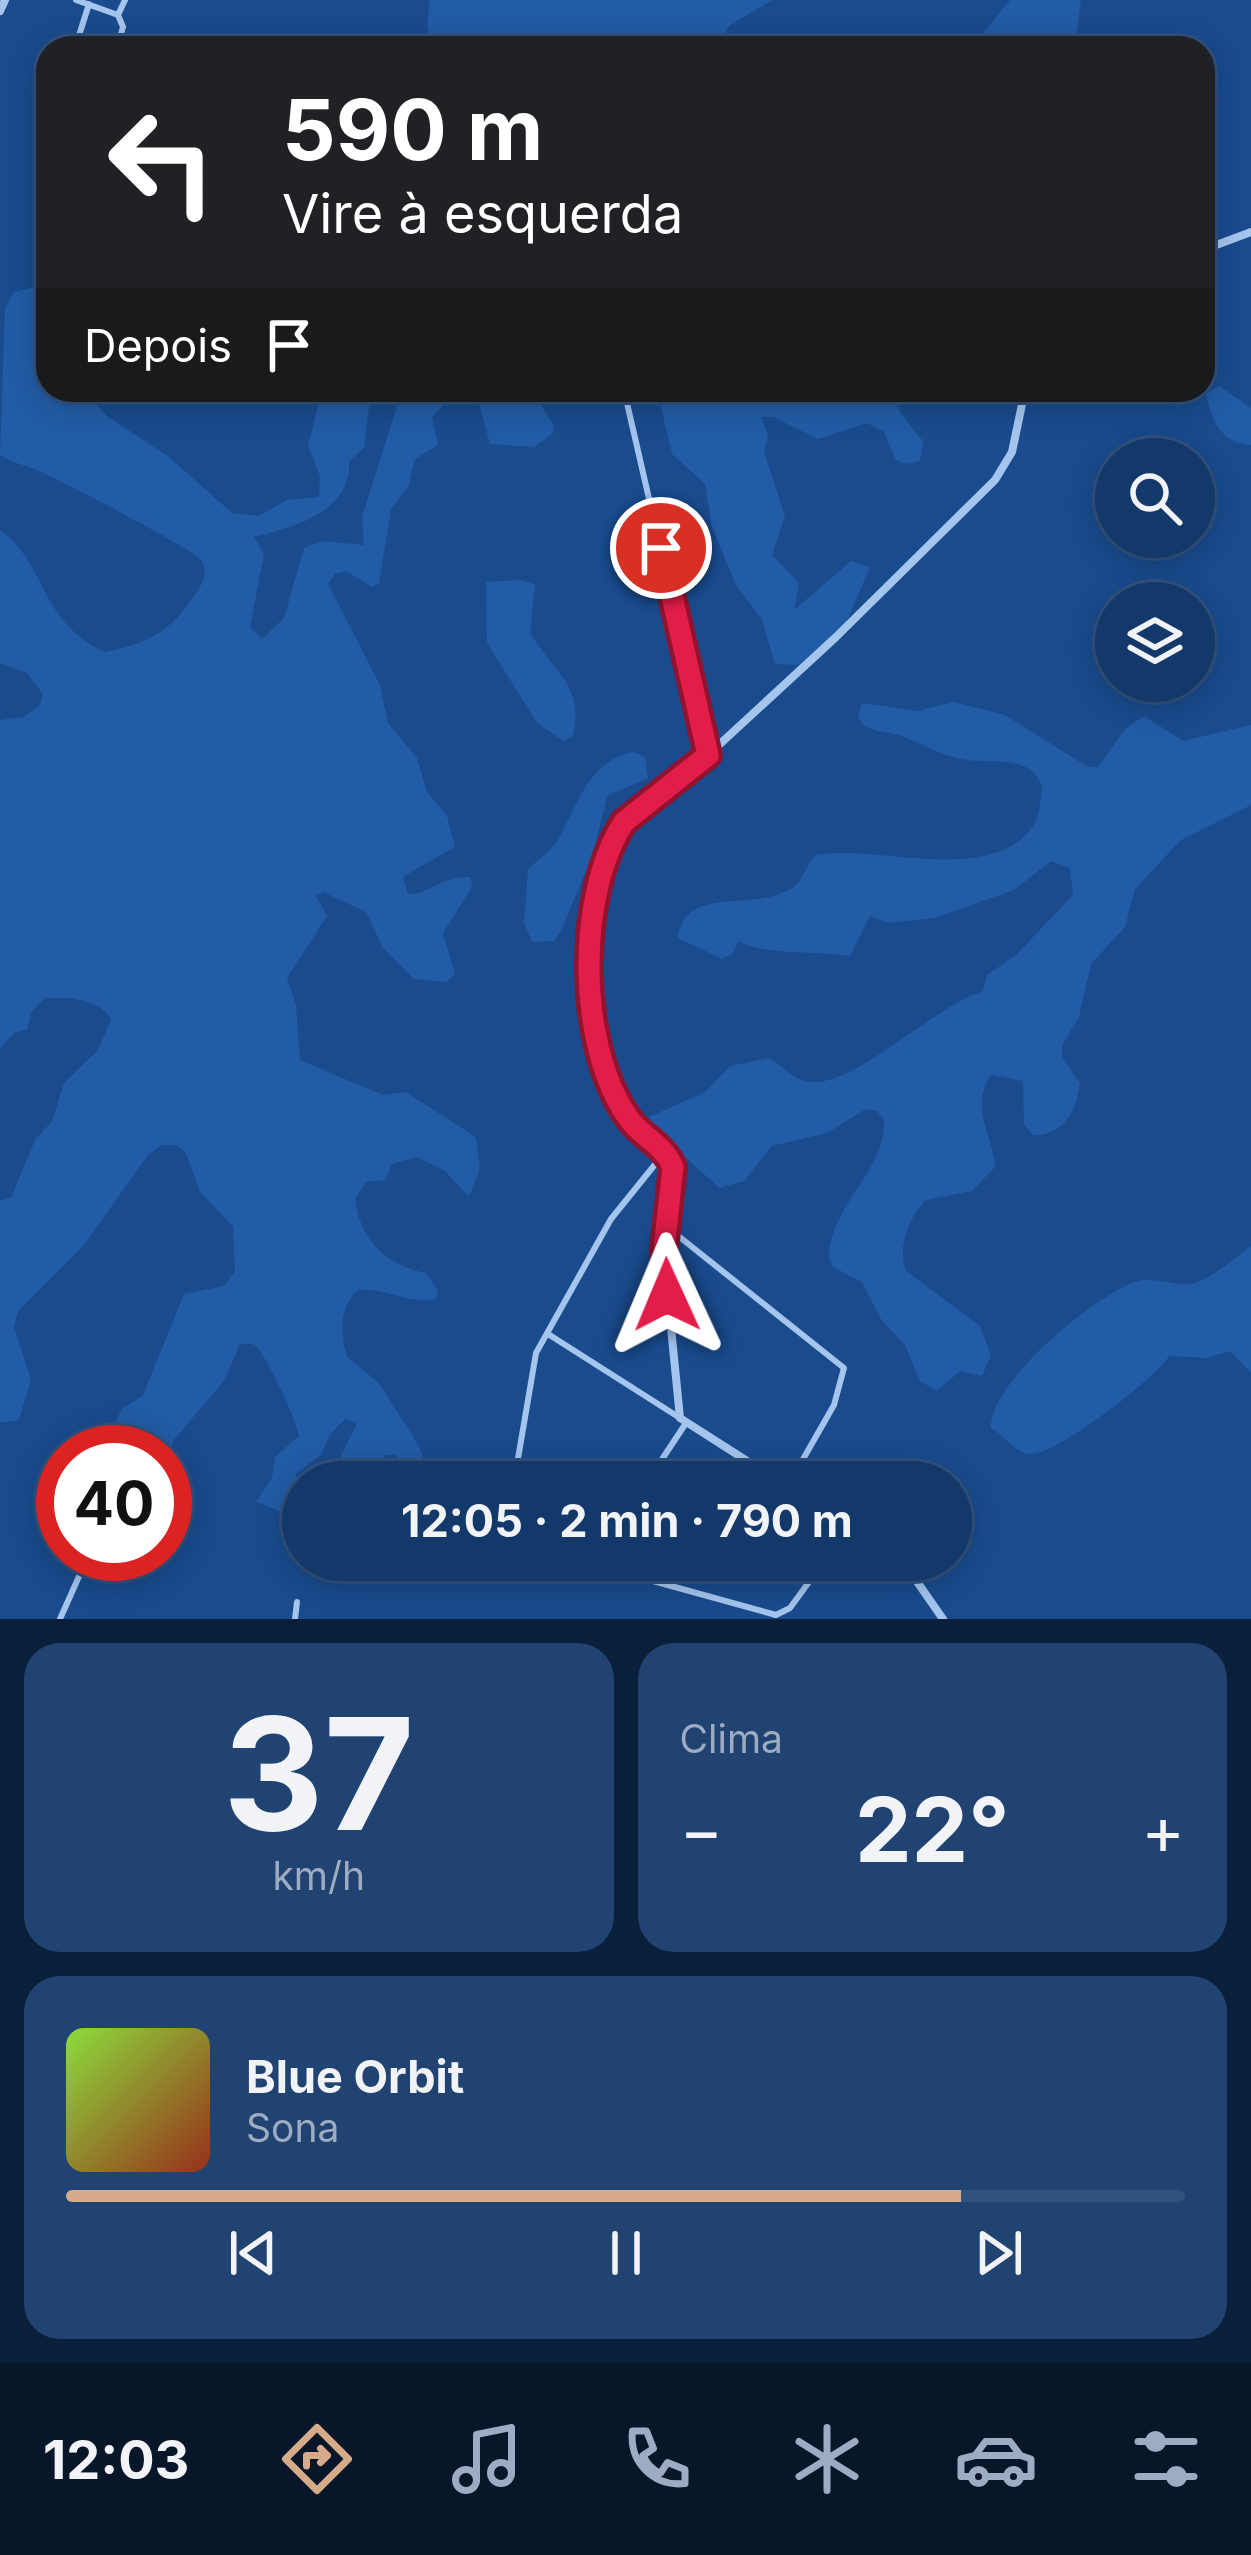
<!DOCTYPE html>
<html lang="pt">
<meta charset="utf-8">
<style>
body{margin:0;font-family:Inter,sans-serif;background:#204372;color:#f1f3f6;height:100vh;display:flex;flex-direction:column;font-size:45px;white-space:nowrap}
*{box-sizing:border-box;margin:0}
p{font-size:39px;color:#9dacc1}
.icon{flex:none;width:66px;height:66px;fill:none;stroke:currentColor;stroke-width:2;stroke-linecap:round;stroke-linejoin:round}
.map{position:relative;height:1619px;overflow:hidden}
.details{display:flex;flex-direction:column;gap:24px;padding:24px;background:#0a1f3a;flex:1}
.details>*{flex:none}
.hud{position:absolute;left:36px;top:36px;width:1179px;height:366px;border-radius:36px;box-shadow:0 6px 30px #0003,0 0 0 3px #32527e;background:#202124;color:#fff;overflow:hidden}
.controls{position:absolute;left:1095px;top:438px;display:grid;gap:24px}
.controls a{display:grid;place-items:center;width:120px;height:120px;border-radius:50%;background:#13386a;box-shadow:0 6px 30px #0003,0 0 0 3px #32527e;font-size:60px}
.speed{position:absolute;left:36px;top:1425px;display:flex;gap:24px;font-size:60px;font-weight:700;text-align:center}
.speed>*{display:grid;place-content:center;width:156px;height:156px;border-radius:50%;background:#13386a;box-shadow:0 6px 30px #0003,0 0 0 3px #32527e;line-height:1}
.speed .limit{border:18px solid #d22;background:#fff;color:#111}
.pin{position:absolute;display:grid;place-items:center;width:102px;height:102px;color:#fff;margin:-51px;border:6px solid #fff;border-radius:50%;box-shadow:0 3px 12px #0007}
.me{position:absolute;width:132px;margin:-66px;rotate:359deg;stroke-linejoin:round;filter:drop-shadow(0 0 9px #0008)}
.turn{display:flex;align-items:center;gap:42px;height:252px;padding:0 48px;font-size:54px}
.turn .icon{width:156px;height:156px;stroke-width:2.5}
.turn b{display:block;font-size:84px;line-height:102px}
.then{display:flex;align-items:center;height:114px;padding:0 48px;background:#0003;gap:24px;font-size:45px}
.big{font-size:90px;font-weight:700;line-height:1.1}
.details .widget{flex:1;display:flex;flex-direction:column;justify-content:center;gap:18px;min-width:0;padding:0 42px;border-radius:36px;background:#204372}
.details .dial{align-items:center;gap:0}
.dial b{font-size:156px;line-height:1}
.song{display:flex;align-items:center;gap:36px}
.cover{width:144px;height:144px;border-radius:18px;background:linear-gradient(135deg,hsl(90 70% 55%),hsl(10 70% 35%))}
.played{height:12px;border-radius:6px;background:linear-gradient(90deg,#d6ab8b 80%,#32527e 80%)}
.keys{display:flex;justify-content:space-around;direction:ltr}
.heat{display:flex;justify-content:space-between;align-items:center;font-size:66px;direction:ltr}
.details .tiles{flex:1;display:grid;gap:24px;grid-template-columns:1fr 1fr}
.widget:last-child{grid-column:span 2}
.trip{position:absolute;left:282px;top:1461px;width:690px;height:120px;border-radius:60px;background:#13386a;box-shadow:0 6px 30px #0003,0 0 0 3px #32527e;font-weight:700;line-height:120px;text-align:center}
.tab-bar{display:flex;height:192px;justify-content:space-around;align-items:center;background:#08162a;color:#9dacc1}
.tab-bar .icon{width:84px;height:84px}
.tab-bar .selected{color:#d6ab8b}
.tab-bar b{font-size:54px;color:#f1f3f6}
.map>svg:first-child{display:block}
</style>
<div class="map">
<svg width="1251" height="1619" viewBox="0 0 1251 1619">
<rect width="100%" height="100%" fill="#194b8d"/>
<!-- green -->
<path fill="#225ca6" d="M430 0H772L729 26 718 48H440C421 35 429 19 430 0Z
M1010 0H1081L1075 48H971Z
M31 288 48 297V390H83L108 417 169 457 232 513 259 516 287 500 319 497 320 476 308 446 322 390H371L364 448 349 461C352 512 295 527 254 537L264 554 250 627 262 639 284 618 304 548 323 541 364 545 362 517 402 390H532L554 426 553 433 534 447 490 444 477 396 450 398 432 417 438 445 414 460 409 485 391 509 379 584 372 587 346 571 335 574 328 584 380 685 388 723 417 758 427 792 447 816 455 847 403 877 408 894C430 895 438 876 471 877L472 887 443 933 455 974 446 982 414 979 383 948 366 912 323 892 316 896 327 916 287 978 296 1005 300 1060 383 1095 406 1092 476 1137 480 1168 469 1197 445 1171 417 1157 392 1164 385 1180 366 1182 355 1199C360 1241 388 1266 426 1273L438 1291 436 1299C408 1305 386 1287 358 1290 339 1306 340 1335 347 1357L379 1383 419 1446 431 1482H402V1464L396 1455H386L370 1482H341V1456L357 1423 345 1419 330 1434 321 1455 296 1474 298 1510 282 1512 256 1502 272 1478 275 1457 299 1436C297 1421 264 1349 253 1344H240L224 1381 173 1441 165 1492V1452H99L122 1409 143 1395 184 1294 224 1286 235 1271 233 1226 200 1192 186 1153 176 1145H162L148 1155 84 1245 18 1311 14 1327 31 1380 19 1420 0 1423V1200L11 1198 35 1140 52 1121 64 1083 98 1050 111 1019C100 999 67 997 45 998L32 1011 27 1030 14 1033 0 1048V720L23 717 40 705 43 694 27 673 0 663V530C48 564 37 620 105 652 143 644 166 635 189 603 198 590 210 577 202 561 197 551 63 482 42 472 28 465 12 464 0 455L5 309 14 292Z
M1219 386 1251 408V445C1221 444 1212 420 1206 394Z
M657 390H886C898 408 908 424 923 441L920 461 906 464 896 460 884 432 867 423 818 439 773 417H761L768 435 764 452 785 516 772 555 799 583 794 610 851 561 870 567 846 623 799 665 775 664 762 620 736 585 712 527 705 484 672 454Z
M519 580 535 584 530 632C551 671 585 684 573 735L564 741 537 723 487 643 486 582Z
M953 702 1005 715 1088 767H1098L1126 728 1144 716 1183 741 1251 725V805L1181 840 1135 889 1125 927 1091 964 1079 1017 1062 1046V1057L1080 1083C1077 1111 1063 1136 1033 1135L1024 1125 1023 1081 991 1075C969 1107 993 1134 995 1167L972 1191 926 1200C909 1217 897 1247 906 1271L980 1326 991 1355 982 1376 960 1371 937 1391 920 1381 905 1345 882 1321 862 1282 833 1267 829 1258C830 1204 887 1170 884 1120L877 1111 866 1109 827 1133 772 1146 744 1181 719 1188C703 1171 655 1135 649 1117L705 1092 730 1066 769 1058C785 1067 797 1085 819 1082 868 1075 932 1008 983 991L987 975 1016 955 1073 895 1070 868 1051 861 1014 890 935 918 888 923 870 916 850 956C816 950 767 956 738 941L732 954 722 959 678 938C684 882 760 914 795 886 805 877 806 863 816 855 880 844 989 887 1033 826 1040 817 1040 799 1042 788 1033 752 986 765 960 759 938 754 919 742 898 735 882 730 865 733 858 716L862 703 918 711Z
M634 752 645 757 648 778 607 796 593 855 560 933 554 941 532 942 524 923 528 870C536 860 549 853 556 843 577 808 587 760 634 752Z
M1251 1246V1373L1230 1351 1207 1358 1169 1356C1156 1378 1054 1457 1030 1454 1014 1453 1005 1435 991 1428 990 1382 1092 1298 1134 1282 1153 1274 1181 1290 1198 1282 1214 1276 1236 1257 1251 1246Z"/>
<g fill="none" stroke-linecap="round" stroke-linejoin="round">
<!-- minor -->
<path stroke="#a4c5ee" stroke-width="6" d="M76 0 118 15 123 27 117 48
M118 15 125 0
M75 48 89 4
M48 106V119
M624 390 708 755
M667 1227 844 1368 834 1405 790 1482
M548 1334 680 1418
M514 1482 536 1353 611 1219 665 1152
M647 1482 686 1423
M38 1508 63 1519
M577 1560 776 1615 790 1608 825 1560
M60 1619 89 1554
M295 1619 297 1602"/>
<!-- tertiary -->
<path stroke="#a4c5ee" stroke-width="8" d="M0 11 5 0
M1203 250 1251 232
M780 1482 680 1418 665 1267 673 1167 629 1118 590 1016 594 924 614 837 624 822 683 778 836 637 995 480 1012 452 1025 390
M902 1560 943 1619"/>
</g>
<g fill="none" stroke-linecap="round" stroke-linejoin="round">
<defs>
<path id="route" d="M661 548 708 755 624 822C576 895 577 1047 629 1119 642 1137 664 1145 673 1167L664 1249 667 1295"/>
</defs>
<!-- route casing -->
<use href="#route" stroke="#92132f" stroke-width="30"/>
<!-- route -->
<use href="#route" stroke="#e11d48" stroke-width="21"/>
</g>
</svg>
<div class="controls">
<a><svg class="icon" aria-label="search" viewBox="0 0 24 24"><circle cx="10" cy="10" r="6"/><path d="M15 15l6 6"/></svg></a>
<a><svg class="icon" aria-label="layers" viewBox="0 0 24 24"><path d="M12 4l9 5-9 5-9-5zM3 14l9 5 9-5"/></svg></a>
</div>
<div class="speed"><div class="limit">40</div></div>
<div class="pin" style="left:661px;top:548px;background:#d93025"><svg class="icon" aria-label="arrive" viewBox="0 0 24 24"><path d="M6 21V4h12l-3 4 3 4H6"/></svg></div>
<svg class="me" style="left:667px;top:1295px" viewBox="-20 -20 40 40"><path d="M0-17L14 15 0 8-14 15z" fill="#e11d48" stroke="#fff" stroke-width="4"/></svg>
<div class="trip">12:05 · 2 min · 790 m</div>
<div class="hud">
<div class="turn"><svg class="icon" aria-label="left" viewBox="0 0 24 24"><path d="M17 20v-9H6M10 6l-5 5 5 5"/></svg><div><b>590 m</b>Vire à esquerda</div></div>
<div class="then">Depois<svg class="icon" aria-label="arrive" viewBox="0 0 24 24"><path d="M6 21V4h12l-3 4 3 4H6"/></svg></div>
</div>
</div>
<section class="details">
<div class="tiles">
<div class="widget dial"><b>37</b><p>km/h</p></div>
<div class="widget"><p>Clima</p>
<div class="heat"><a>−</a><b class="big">22°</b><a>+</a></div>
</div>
<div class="widget">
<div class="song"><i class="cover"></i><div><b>Blue Orbit</b><p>Sona</p></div></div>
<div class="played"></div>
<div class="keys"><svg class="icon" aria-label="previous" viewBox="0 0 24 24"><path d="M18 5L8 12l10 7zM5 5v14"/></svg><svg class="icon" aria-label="pause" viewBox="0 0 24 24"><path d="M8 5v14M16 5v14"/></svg><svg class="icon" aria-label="next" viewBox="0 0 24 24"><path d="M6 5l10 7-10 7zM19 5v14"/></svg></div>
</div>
</div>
</section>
<nav class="tab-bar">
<b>12:03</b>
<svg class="icon selected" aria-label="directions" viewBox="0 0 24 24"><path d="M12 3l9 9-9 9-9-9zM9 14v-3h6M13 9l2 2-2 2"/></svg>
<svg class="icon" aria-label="music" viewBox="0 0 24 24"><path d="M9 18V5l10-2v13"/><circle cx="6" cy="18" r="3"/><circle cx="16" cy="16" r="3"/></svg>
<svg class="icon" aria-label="phone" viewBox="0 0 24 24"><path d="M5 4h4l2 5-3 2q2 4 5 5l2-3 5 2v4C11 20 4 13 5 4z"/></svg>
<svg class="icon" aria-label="climate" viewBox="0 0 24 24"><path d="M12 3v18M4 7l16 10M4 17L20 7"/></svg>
<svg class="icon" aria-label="car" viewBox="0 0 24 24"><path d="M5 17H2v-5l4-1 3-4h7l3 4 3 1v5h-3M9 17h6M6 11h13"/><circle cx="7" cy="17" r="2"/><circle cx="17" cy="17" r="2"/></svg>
<svg class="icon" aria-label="filters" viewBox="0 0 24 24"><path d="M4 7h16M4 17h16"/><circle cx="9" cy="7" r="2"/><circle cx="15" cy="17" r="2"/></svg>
</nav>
